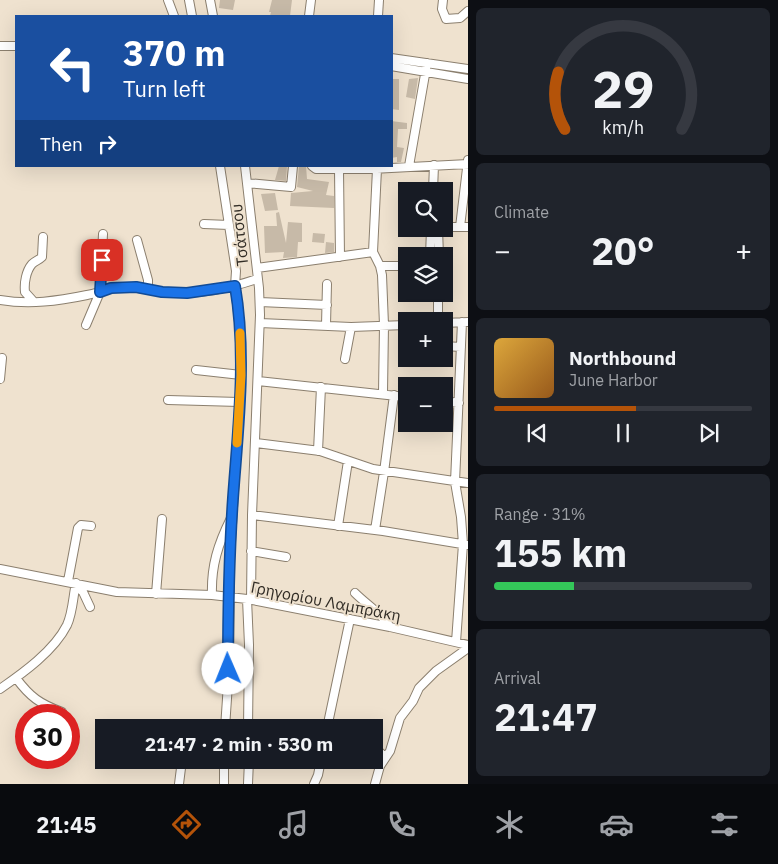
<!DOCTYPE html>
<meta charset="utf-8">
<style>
body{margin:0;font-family:"IBM Plex Sans",sans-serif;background:#20242c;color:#f1f3f6;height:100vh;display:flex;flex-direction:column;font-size:19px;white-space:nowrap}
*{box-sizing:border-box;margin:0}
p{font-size:16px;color:#9ea1a6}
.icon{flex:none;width:28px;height:28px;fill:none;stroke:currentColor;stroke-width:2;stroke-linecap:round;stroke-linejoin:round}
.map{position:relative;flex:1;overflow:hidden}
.panel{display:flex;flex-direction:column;gap:8px;padding:8px;background:#0d0f14;width:310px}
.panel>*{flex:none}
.guide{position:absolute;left:15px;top:15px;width:378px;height:152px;border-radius:0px;box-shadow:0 5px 20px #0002;background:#1a4fa0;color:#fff;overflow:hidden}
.fabs{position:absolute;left:398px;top:182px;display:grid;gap:10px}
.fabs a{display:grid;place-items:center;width:55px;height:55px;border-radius:0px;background:#171b24;box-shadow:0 5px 20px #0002;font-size:25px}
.speed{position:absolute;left:15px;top:704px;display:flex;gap:10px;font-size:25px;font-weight:700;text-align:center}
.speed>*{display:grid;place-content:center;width:65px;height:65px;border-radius:50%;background:#171b24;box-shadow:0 5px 20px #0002;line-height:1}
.speed .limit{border:8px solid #d22;background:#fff;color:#111}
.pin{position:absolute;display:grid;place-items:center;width:42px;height:42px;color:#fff;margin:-21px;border-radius:10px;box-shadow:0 2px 8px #0006}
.me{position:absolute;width:55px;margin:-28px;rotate:359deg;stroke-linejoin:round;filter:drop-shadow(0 0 4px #0008)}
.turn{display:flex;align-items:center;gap:18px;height:105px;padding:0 25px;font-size:22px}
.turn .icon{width:65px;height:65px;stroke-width:2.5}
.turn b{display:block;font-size:35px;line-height:42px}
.then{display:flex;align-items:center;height:48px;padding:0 25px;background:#0003;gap:10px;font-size:19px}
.big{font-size:38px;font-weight:800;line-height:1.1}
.panel .tile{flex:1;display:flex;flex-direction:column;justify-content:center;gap:8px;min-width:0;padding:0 18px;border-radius:8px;background:#20242c}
.panel .dial{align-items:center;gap:0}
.dial svg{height:130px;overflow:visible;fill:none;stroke:#363941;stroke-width:7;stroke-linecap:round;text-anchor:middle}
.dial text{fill:#f1f3f6;stroke:none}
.song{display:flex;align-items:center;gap:15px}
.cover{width:60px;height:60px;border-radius:8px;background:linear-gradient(135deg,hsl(40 70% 55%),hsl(30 70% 35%))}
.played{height:5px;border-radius:2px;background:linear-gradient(90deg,#b45309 55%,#363941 55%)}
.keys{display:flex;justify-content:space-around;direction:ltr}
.heat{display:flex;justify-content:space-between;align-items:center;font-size:28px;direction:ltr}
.charge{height:8px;border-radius:4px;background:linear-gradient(90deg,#34c759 31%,#363941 0)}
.trip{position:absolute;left:95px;top:719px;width:288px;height:50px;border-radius:0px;background:#171b24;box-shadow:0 5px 20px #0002;font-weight:800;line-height:50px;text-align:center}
.tab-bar{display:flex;height:80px;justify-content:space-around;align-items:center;background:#090b0e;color:#9ea1a6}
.tab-bar .icon{width:35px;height:35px}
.tab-bar .on{color:#b45309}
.tab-bar b{font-size:22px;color:#f1f3f6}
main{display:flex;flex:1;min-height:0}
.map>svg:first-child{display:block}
</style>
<main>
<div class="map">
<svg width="468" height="784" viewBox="0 0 468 784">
<rect width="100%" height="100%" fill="#efe2cf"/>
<!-- building -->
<path fill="#c7baa8" d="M220 0H235L233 10 219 8Z
M272 0H292L290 16H270L271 12H269Z
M418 78 415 99 406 97 409 79Z
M391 79H399V110L391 109Z
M391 121 407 123V129H398L397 147 404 148 401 162H397V157L391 158Z
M279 166H287L286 181 275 180Z
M299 166H306L307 179 329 182 326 195 334 196V208L290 206 291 193 313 191 297 187Z
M275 193 278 210 265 211 261 194Z
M279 212 286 243 288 222 302 223V242H298L297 257 283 258 284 252 265 253 264 226H277L276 213Z
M313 233 325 234 324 243 312 242Z
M326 242 334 243V252L325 253Z"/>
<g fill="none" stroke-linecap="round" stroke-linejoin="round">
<defs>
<path id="minor" d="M168 0 174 16
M189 0 192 16
M210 0 213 16
M443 0 442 9 446 19 460 18 468 11
M309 16 311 0
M378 16 379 0
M0 46H16
M391 58 468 69
M391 66 468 79
M220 166 236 271 235 286 240 330 241 375 230 558 229 669 225 728
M245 166 259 288 260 315 252 515 251 600
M312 166 316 169H372L468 164
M409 166 427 63
M339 169 340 257
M377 169 373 252 380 266 382 275 384 325 383 393
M247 183 291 187 293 166
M433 191 434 165
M204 224 229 225
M444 227H468
M460 227 468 160
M438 229 439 256
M137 240 148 280V288
M430 256 431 229
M380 266H406
M257 268 373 252
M0 300C30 305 58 301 87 295 99 293 109 288 121 287 139 286 156 292 174 293 202 294 231 288 257 279
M34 302 25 292C24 283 26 271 32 264 35 261 39 260 42 257L43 237
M260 302 327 305
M438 321V294
M260 323 351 327 406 325
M444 323 468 322
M86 325 100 292 103 234
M326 325 327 284
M444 346 461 347
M345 359 351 327
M196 370 241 375
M0 379 2 358
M258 381 406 397
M168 400 239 402
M444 401 459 403
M256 443 320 451 373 469 468 483
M318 451 321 387
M252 515 383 531 468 545
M338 526 348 461
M375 530 384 472 394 395
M251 551 286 557
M0 569 117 592 212 595 247 599 390 627 468 645
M68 581 78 528 81 525 91 526
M75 585 83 592 90 607
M355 593C366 604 383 615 390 627
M156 594 162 519
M212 595C211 566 218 544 231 518
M247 599 249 645 248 728
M456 642 463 544 461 517 455 482 462 322
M16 678C30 697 40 704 62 712
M0 689C23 673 54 651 67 625 73 612 73 596 76 583
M327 728 350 619
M374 747 385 757
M224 760V784
M179 784 182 760
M248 784 249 760
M314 784 318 775 321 760
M375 784 380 766 390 751 400 718 413 701 419 688 436 671 468 648"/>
</defs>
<!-- minor casing -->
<use href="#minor" stroke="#8b7f6e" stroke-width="10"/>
<!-- minor -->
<use href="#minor" stroke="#fff" stroke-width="8"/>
</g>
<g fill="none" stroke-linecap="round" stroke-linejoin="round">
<defs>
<path id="route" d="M102 260 100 292 111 288 136 287 162 292 187 293 235 286C247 356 238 428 233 498 229 555 228 612 228 669"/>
</defs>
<!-- route casing -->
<use href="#route" stroke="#114b97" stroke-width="12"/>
<!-- route -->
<use href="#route" stroke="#1a73e8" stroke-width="9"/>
<!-- slow -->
<path stroke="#f59e0b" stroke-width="9" d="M237 443 241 375 240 333"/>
</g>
<g text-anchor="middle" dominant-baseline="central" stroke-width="4" stroke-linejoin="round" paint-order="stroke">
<!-- street labels -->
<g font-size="16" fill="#322d26" stroke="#efe2cf">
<text transform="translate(239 235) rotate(-96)">Τσάτσου</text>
<text transform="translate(326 601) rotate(11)">Γρηγορίου Λαμπράκη</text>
</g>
</g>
</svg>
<div class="fabs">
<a><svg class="icon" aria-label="search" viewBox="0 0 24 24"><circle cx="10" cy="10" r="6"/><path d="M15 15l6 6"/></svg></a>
<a><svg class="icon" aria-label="layers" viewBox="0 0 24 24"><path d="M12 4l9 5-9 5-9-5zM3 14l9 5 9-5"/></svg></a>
<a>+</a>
<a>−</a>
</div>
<div class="speed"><div class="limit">30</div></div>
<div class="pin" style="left:102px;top:260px;background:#d93025"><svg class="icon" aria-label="arrive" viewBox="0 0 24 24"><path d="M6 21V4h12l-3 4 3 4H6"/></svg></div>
<svg class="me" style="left:228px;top:669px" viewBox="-20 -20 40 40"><circle r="19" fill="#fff"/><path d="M0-13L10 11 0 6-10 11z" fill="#1a73e8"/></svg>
<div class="trip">21:47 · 2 min · 530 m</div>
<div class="guide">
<div class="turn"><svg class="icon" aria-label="left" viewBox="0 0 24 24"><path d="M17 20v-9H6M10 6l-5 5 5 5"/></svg><div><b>370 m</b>Turn left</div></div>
<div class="then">Then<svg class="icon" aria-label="right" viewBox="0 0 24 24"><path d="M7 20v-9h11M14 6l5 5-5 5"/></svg></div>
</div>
</div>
<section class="panel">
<div class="tile dial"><svg viewBox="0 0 100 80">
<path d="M14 69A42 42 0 1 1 86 69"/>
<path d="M14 69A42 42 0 0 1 10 34" stroke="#b45309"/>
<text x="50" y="56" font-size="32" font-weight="700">29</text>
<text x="50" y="72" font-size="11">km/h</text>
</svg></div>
<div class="tile"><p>Climate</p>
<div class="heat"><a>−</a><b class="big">20°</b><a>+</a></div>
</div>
<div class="tile">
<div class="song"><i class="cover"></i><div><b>Northbound</b><p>June Harbor</p></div></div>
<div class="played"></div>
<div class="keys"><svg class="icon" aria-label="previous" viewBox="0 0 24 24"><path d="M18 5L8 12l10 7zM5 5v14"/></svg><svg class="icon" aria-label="pause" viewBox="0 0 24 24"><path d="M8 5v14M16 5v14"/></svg><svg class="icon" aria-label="next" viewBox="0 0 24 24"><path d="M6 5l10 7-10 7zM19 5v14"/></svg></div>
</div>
<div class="tile"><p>Range · 31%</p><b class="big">155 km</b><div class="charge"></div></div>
<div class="tile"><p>Arrival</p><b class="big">21:47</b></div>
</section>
</main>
<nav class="tab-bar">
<b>21:45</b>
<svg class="icon on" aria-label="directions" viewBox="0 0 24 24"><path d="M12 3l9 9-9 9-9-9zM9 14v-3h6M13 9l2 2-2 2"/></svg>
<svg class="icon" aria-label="music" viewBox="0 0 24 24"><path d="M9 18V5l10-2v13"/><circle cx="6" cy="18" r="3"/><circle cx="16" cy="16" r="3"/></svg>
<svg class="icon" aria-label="phone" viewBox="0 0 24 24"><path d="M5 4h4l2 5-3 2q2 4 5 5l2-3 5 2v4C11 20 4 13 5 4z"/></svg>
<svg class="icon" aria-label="climate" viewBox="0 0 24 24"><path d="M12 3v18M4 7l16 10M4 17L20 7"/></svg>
<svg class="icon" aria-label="car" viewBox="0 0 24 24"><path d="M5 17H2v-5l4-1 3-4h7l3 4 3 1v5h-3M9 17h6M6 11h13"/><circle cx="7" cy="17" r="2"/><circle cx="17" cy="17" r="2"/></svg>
<svg class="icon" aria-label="filters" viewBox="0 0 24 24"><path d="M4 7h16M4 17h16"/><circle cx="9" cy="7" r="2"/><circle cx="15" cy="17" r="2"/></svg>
</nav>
